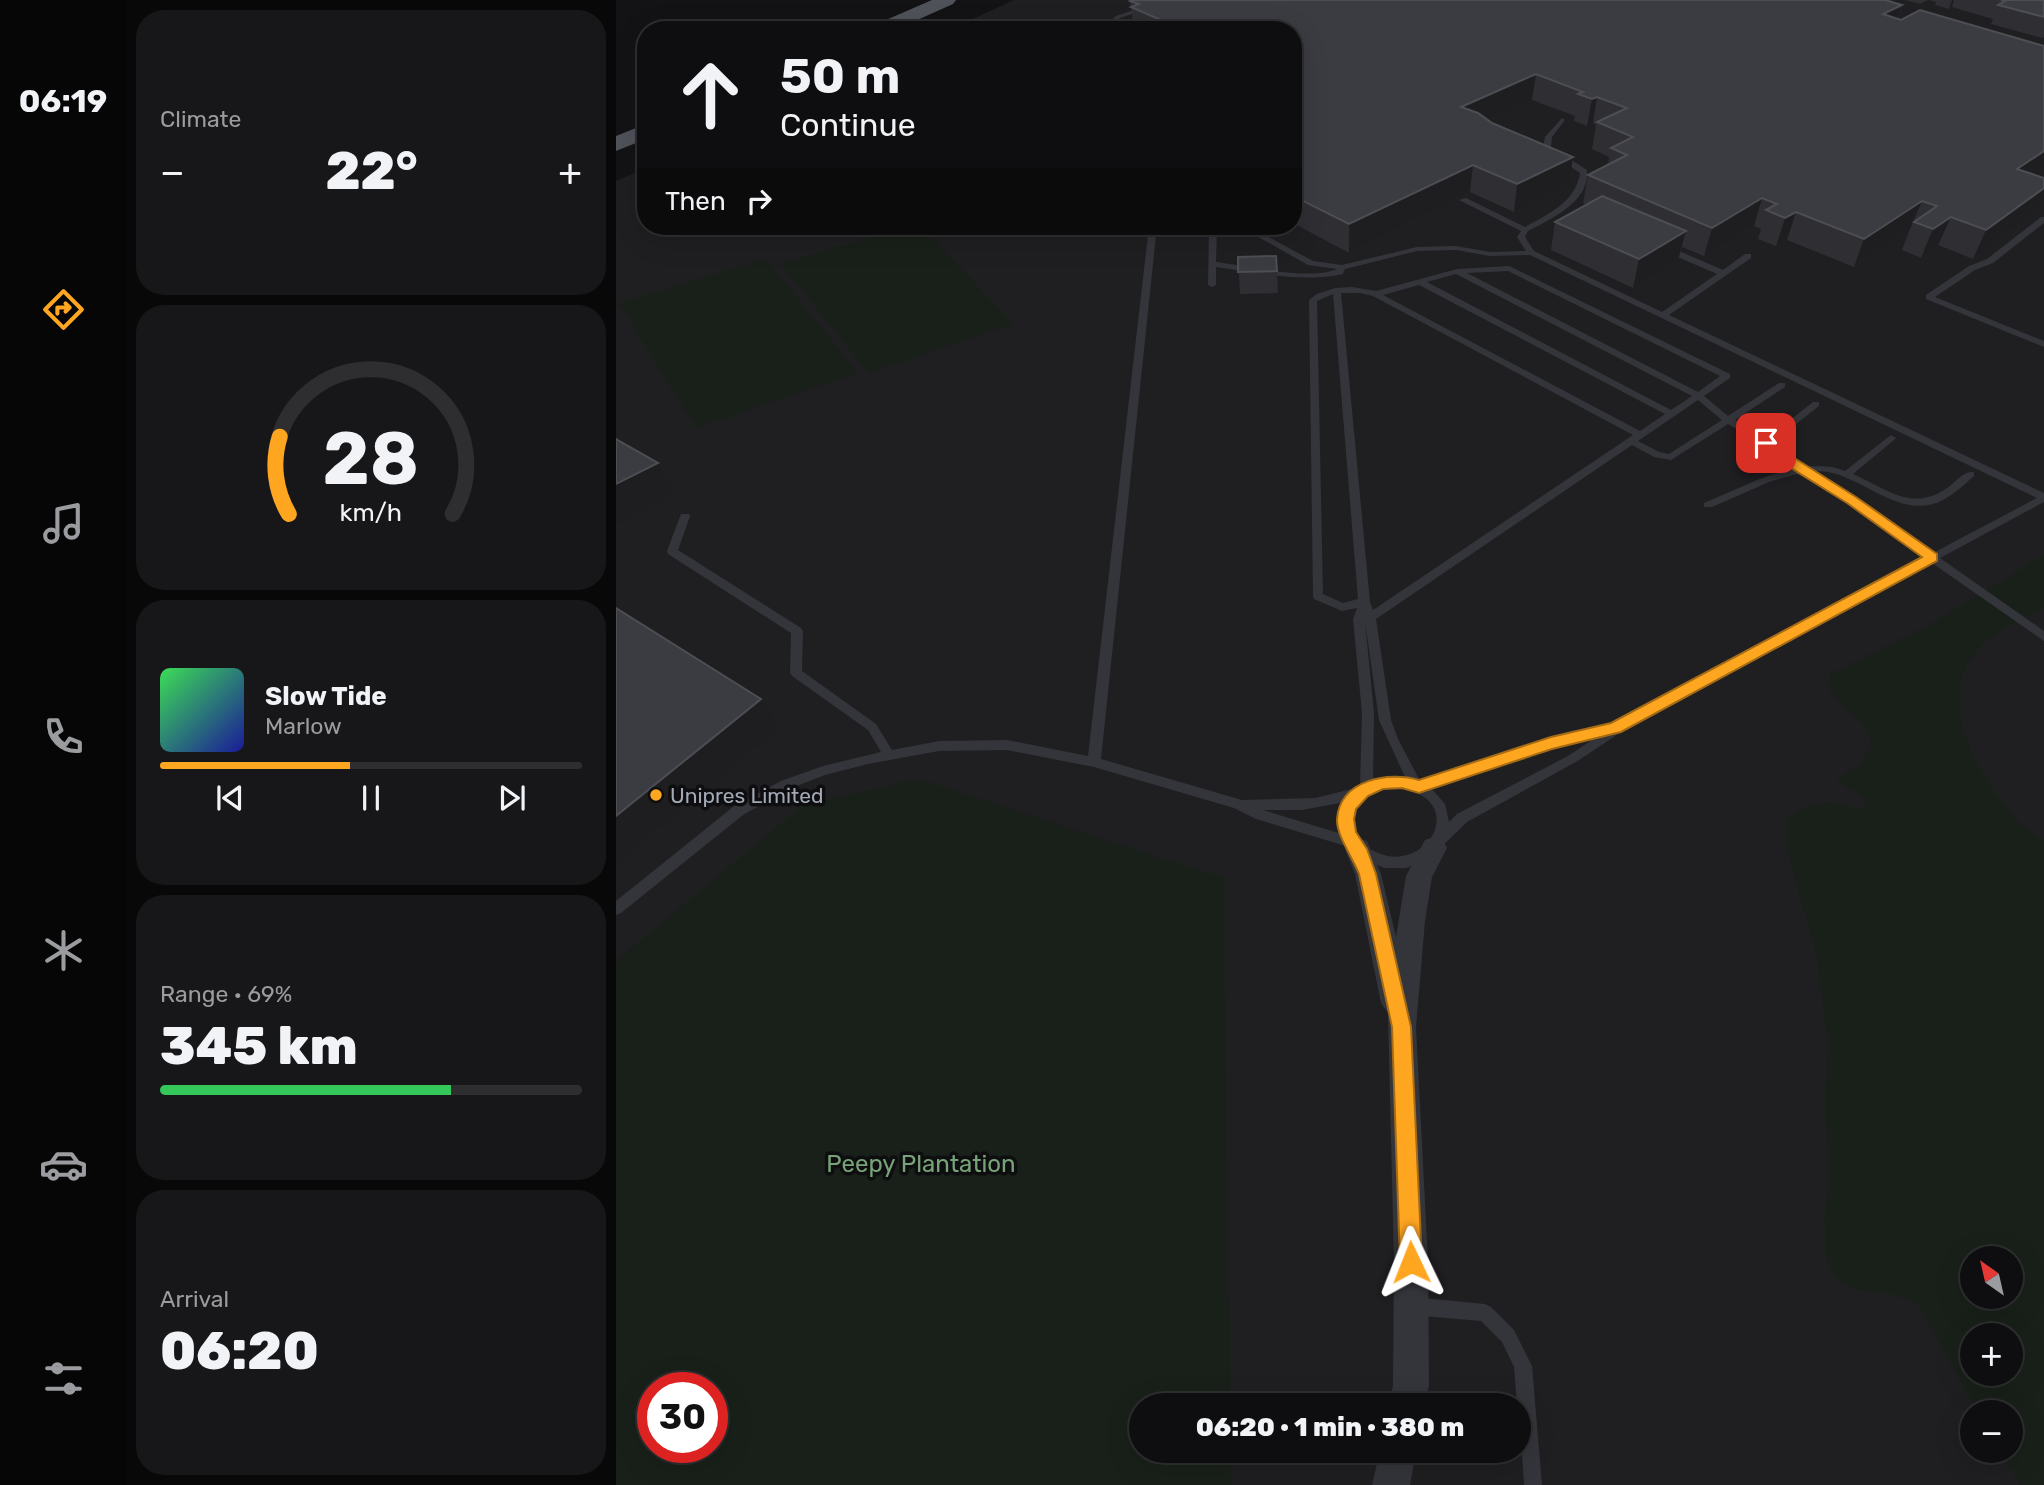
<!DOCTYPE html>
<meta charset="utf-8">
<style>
body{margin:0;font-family:Rubik,sans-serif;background:#171719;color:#f1f3f6;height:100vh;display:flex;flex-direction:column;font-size:26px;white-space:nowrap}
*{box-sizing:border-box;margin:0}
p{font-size:23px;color:#9b9c9f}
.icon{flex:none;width:38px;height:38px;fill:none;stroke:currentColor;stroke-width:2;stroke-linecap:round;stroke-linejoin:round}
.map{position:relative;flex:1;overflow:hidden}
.panel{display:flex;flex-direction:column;gap:10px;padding:10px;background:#080809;width:490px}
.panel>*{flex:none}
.guide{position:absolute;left:21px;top:21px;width:665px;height:214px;border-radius:28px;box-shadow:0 7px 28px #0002,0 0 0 2px #2e2e30;background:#0e0e10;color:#f1f3f6;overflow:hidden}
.needle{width:46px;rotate:326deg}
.fabs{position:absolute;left:1344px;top:1246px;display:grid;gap:14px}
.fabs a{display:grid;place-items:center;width:63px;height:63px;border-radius:50%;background:#0e0e10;box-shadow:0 7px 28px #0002,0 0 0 2px #2e2e30;font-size:35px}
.speed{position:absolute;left:21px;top:1372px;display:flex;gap:14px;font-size:35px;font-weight:700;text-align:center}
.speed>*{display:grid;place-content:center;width:91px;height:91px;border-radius:50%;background:#0e0e10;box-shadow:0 7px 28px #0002,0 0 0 2px #2e2e30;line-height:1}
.speed .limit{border:10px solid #d22;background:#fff;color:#111}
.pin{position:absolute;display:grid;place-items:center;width:60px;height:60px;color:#fff;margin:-30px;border-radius:14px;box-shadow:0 4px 10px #0006}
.me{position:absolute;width:77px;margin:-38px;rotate:358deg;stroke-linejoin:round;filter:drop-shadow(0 0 5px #0008)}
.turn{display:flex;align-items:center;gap:24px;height:147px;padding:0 28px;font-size:32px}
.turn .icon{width:91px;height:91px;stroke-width:2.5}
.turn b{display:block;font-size:49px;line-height:60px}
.then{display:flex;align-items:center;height:66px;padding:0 28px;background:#0003;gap:14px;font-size:26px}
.big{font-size:52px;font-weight:800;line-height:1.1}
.panel .widget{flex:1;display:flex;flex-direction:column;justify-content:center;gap:10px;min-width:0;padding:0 24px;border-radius:28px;background:#171719}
.panel .dial{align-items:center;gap:0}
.dial svg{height:182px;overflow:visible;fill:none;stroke:#2e2e30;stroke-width:7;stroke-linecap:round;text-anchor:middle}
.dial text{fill:#f1f3f6;stroke:none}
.song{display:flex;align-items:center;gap:21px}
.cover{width:84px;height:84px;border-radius:10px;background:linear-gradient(135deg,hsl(130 70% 55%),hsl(240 70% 35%))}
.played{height:7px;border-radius:4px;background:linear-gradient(90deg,#ffa621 45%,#2e2e30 45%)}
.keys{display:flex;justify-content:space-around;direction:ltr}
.heat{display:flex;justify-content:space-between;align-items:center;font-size:38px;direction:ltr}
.charge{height:10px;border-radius:5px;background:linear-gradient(90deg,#34c759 69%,#2e2e30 0)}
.trip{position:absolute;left:513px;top:1393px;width:402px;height:70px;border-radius:35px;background:#0e0e10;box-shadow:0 7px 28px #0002,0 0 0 2px #2e2e30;font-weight:800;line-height:70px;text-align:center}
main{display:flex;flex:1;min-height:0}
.menu{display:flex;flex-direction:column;width:126px;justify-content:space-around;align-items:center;background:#060606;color:#9b9c9f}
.menu .icon{width:49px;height:49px}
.menu .on{color:#ffa621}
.menu b{font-size:32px;color:#f1f3f6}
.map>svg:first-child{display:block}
</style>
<main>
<nav class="menu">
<b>06:19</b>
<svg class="icon on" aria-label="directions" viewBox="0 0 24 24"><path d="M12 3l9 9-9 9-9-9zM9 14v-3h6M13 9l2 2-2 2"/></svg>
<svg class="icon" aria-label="music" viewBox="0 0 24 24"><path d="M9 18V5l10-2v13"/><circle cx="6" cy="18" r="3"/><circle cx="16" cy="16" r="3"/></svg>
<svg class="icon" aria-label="phone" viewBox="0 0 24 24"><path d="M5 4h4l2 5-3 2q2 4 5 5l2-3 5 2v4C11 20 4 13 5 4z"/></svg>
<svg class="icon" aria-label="climate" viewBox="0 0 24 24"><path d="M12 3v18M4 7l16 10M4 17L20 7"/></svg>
<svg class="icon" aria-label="car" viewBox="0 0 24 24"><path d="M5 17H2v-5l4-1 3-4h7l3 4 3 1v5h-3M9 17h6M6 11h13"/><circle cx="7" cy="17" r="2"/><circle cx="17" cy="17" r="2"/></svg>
<svg class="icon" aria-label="filters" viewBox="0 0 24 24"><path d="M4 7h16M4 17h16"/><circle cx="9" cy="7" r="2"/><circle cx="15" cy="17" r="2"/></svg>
</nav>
<section class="panel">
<div class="widget"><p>Climate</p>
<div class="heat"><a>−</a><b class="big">22°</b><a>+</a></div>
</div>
<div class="widget dial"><svg viewBox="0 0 100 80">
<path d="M14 69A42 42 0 1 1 86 69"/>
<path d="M14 69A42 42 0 0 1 10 35" stroke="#ffa621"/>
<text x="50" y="56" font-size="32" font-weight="700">28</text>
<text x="50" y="72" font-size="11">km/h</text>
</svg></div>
<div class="widget">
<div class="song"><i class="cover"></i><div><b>Slow Tide</b><p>Marlow</p></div></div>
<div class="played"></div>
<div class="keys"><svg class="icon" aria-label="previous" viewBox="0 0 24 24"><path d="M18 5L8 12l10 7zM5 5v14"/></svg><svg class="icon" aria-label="pause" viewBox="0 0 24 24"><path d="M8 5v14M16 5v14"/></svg><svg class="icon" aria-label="next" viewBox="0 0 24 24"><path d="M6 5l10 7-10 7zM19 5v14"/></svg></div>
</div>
<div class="widget"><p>Range · 69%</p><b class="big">345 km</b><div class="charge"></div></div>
<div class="widget"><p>Arrival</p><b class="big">06:20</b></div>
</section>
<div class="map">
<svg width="1428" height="1485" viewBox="0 0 1428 1485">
<rect width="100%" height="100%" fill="#131315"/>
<!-- built -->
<path fill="#1f1f22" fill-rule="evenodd" d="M398 0H1428V1485H0V181L30 168V226H677V30H333ZM1356 1258H1395V1297H1356ZM1356 1335H1395V1374H1356ZM37 1388H96V1447H37ZM525 1405H903V1451H525ZM1356 1412H1395V1451H1356Z"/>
<!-- green -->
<path fill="#192019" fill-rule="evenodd" d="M292 226H305L397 324 253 373 165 264Z
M150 259 242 373 80 428 3 303Z
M1428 555V608C1405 620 1378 630 1361 650 1317 700 1363 778 1399 818 1407 827 1419 834 1428 841V1485H1404L1384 1451H1395V1412H1362L1302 1304 1275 1294 1238 1289 1224 1282 1210 1260 1209 1218 1213 1166 1209 1107 1212 1041 1200 953 1173 857 1171 818C1187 809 1200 800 1220 803 1229 805 1238 811 1247 808L1250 800 1221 780 1244 763 1255 746 1250 726 1224 703 1212 687 1214 674 1318 622ZM1356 1258H1395V1297H1356ZM1356 1335H1395V1374H1356Z
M303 779 607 878 614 1405H525V1451H614L615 1485H0V961L187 805ZM37 1388H96V1447H37Z"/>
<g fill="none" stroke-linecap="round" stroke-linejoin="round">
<!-- service -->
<path fill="#34353a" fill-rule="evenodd" d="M548 0H557L504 18 499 23V25L507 30H499L493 26V22L500 16Z
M946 118 949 120 936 137 935 147 971 170C974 202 935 219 912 231L909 237 918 251 1046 312 1101 274 1048 251V247H1054L1107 270 1129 254H1135V258L1053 315 1428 493V502L1324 558 1428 631V641L1316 563 1025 719 960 762 851 822 813 859 790 868H768L740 855 733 847 640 819 618 808 478 767 391 750 323 751 252 764 209 775 173 789 127 815 5 913 0 915V901L117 807 165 781 207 766 265 752 252 730 176 676 174 673 175 633 52 554 51 551 65 514H73L74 516 62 550 185 628 187 631 186 671 260 724 276 750 323 741 391 740 472 756 533 226H541L485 759 626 800 699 798 744 787 746 713 737 619 741 608 726 611 698 599 697 596 693 300 701 294 719 288 736 287 760 291 841 269 893 266 1114 374V378L1088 396 1112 416 1163 383H1169V387L1119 420 1150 439 1197 402H1203V406L1156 443C1162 450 1181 465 1189 466 1205 467 1212 464 1229 471L1275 435 1280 438 1278 440 1237 474C1273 490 1298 514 1335 485 1342 479 1348 471 1358 472V476C1348 485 1338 494 1327 500 1286 521 1250 479 1212 472 1207 471 1201 471 1196 471L1239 498 1317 553 1421 498 914 255 874 256 840 250 801 251 729 269 727 274C685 283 642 273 600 267V285L596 287 592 285 593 228 597 226 601 228 600 262C630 266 696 281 721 269L692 265 623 226H632L697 261 726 265 801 247 840 246 874 252 910 251 901 237 905 231 843 200 850 198 909 227C932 214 960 202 964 173L927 148 929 137ZM892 271 1104 376 1082 392 851 273ZM840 274 1076 396 1055 410 811 282ZM803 285 1049 414 1024 431 767 295ZM725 293H744L757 296 1017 435 757 610 754 602ZM717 294 742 599 727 603 707 594 701 301ZM1082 400 1106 420 1053 454 1043 452 1022 441ZM1112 424 1147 445 1155 454 1177 468 1146 478 1088 503V507H1096L1153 482 1184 473 1231 502 1309 557 1017 713 996 727 992 725 935 738 804 781 782 739 775 720 760 619 1016 445 1038 457 1055 460ZM749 621 763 720 789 777H772L757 781 758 713ZM979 738 952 756 841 814 833 822 829 804 814 787 935 748ZM785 786C792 789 799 791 805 795 844 818 803 873 760 852 753 849 747 846 742 839 738 834 736 826 737 819 738 793 764 788 785 786ZM729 802 724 818 726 834 647 810H686Z
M1425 217H1428V223L1377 263 1359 270 1319 297 1428 341V347L1310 299V295L1353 266 1371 259Z
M796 1297 869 1304 875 1307 898 1330 916 1366 926 1485H908L903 1405H901L898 1367 886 1342 865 1321 796 1315 790 1312 787 1306 790 1300Z"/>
<!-- minor -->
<path fill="#34353a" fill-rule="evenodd" d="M818 837 827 840 831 848 816 877 809 921 800 1027 812 1262 813 1385 809 1405H773L777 1385 778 1262 772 1013 765 1003 739 874 729 849 733 841 742 838 751 841 765 874 780 937 790 876 809 840Z
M764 1451H800L794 1485H756Z"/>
<!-- primary -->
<path fill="#4f5259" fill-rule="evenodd" d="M316 0H340L337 4 279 30H254L256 26Z
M30 124V139L0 151V136Z"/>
</g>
<!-- wall -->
<path fill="#2f2f33" d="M516 0H1277L1274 1 1286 5 1282 19 1428 46V169L1419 175 1428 178V199L1423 209 1357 259 1322 245 1305 258 1286 250 1294 229 1238 267 1171 240 1160 246 1142 239 1145 229 1138 226 1088 256 1066 247 1062 260 1017 288 935 250 939 222 971 205 967 203 972 175 992 165 993 157 976 149 980 125 977 123 971 126 958 121 959 116 916 100 872 120 953 185 898 212 854 192 733 253 677 223V30H518L514 1Z
M1289 0H1312L1304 4Z
M1313 0H1428V37L1426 38 1375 24 1377 19 1336 7 1333 9 1319 5 1320 2Z
M622 257 661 271 662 293 624 294Z"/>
<!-- shaded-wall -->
<path fill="#1e1e21" d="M1336 0H1338L1336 7 1333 9Z
M1286 5 1278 30 1267 14Z
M920 74 916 100 843 133 845 107Z
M981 97 977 123 971 126 976 99Z
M1428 151V169L1389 197 1401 169Z
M957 157 953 185 898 212 901 184Z
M857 165 854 192 733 253V224Z
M1428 188V199L1423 209 1357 259 1370 230Z
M1146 198 1138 226 1088 256 1096 228Z
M1306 201 1294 229 1238 267 1248 239Z
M1180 212 1171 240 1160 246 1169 218Z
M1335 217 1322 245 1305 258 1317 229Z
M1070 231 1062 260 1017 288 1023 259Z
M42 463 58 493 0 524V484Z
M145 699 162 728 0 863V816Z"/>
<!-- building -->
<path fill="#3b3c41" stroke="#4c4e53" stroke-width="2" d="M516 0H1269L1286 5 1267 14 1285 20 1304 10 1428 46V151L1401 169 1428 178V188L1370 230 1335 217 1317 229 1298 222 1321 206 1306 201 1248 239 1180 212 1169 218 1150 210 1161 204 1146 198 1096 228 972 175 1011 155 995 148 1017 137 981 122 1011 108 981 97 976 99 962 94 967 92 920 74 845 107 862 113 876 123 957 157 901 184 857 165 733 224 677 196V81L681 79 677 78V30H568L515 7 523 4 514 1Z
M1385 0H1428V17L1382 5 1389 1Z
M986 196 1070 231 1023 259 939 222Z
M660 256 661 271 622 272V257Z
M0 439 42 463 0 484Z
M0 608 145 699 0 816Z"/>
<!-- route -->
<path fill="#ffa621" stroke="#a66c15" stroke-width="2" d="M1150 440 1240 497 1321 554V561L1005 732 936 749 803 793 786 788 767 789 752 796 740 809 738 819 740 832 751 849 760 874 795 1027 806 1262 802 1270 795 1273 787 1270 784 1262 776 1027 743 874C737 858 720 835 721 819 724 779 774 771 803 780L935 737 995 723 1306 557 1231 503 1154 455 1144 443Z"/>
<!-- markers -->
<circle fill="#ffa621" stroke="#0e0e10" stroke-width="2.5" cx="40" cy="795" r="7"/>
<g text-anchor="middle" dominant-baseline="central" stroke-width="7" stroke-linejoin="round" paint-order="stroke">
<!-- poi labels -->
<g font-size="21" fill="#a3aab6" stroke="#0e0e10" text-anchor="start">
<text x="54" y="795">Unipres Limited</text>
</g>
<!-- near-park labels -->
<g font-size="24" fill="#78a378" stroke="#0e0e10">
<text x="305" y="1164">Peepy Plantation</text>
</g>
</g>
</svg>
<div class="fabs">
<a><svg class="needle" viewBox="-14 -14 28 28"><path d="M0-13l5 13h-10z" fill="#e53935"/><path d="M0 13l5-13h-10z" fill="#9b9c9f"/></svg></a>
<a>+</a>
<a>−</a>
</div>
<div class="speed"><div class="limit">30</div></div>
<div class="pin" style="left:1150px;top:443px;background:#d93025"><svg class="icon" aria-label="arrive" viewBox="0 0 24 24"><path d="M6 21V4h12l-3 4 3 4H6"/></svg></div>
<svg class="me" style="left:795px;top:1262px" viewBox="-20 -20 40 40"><path d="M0-17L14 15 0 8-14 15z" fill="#ffa621" stroke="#fff" stroke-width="4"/></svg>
<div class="trip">06:20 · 1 min · 380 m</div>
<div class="guide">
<div class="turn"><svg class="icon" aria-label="ahead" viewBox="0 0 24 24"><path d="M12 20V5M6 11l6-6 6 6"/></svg><div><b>50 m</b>Continue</div></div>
<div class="then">Then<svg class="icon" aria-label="right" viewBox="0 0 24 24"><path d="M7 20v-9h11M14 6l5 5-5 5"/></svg></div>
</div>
</div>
</main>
